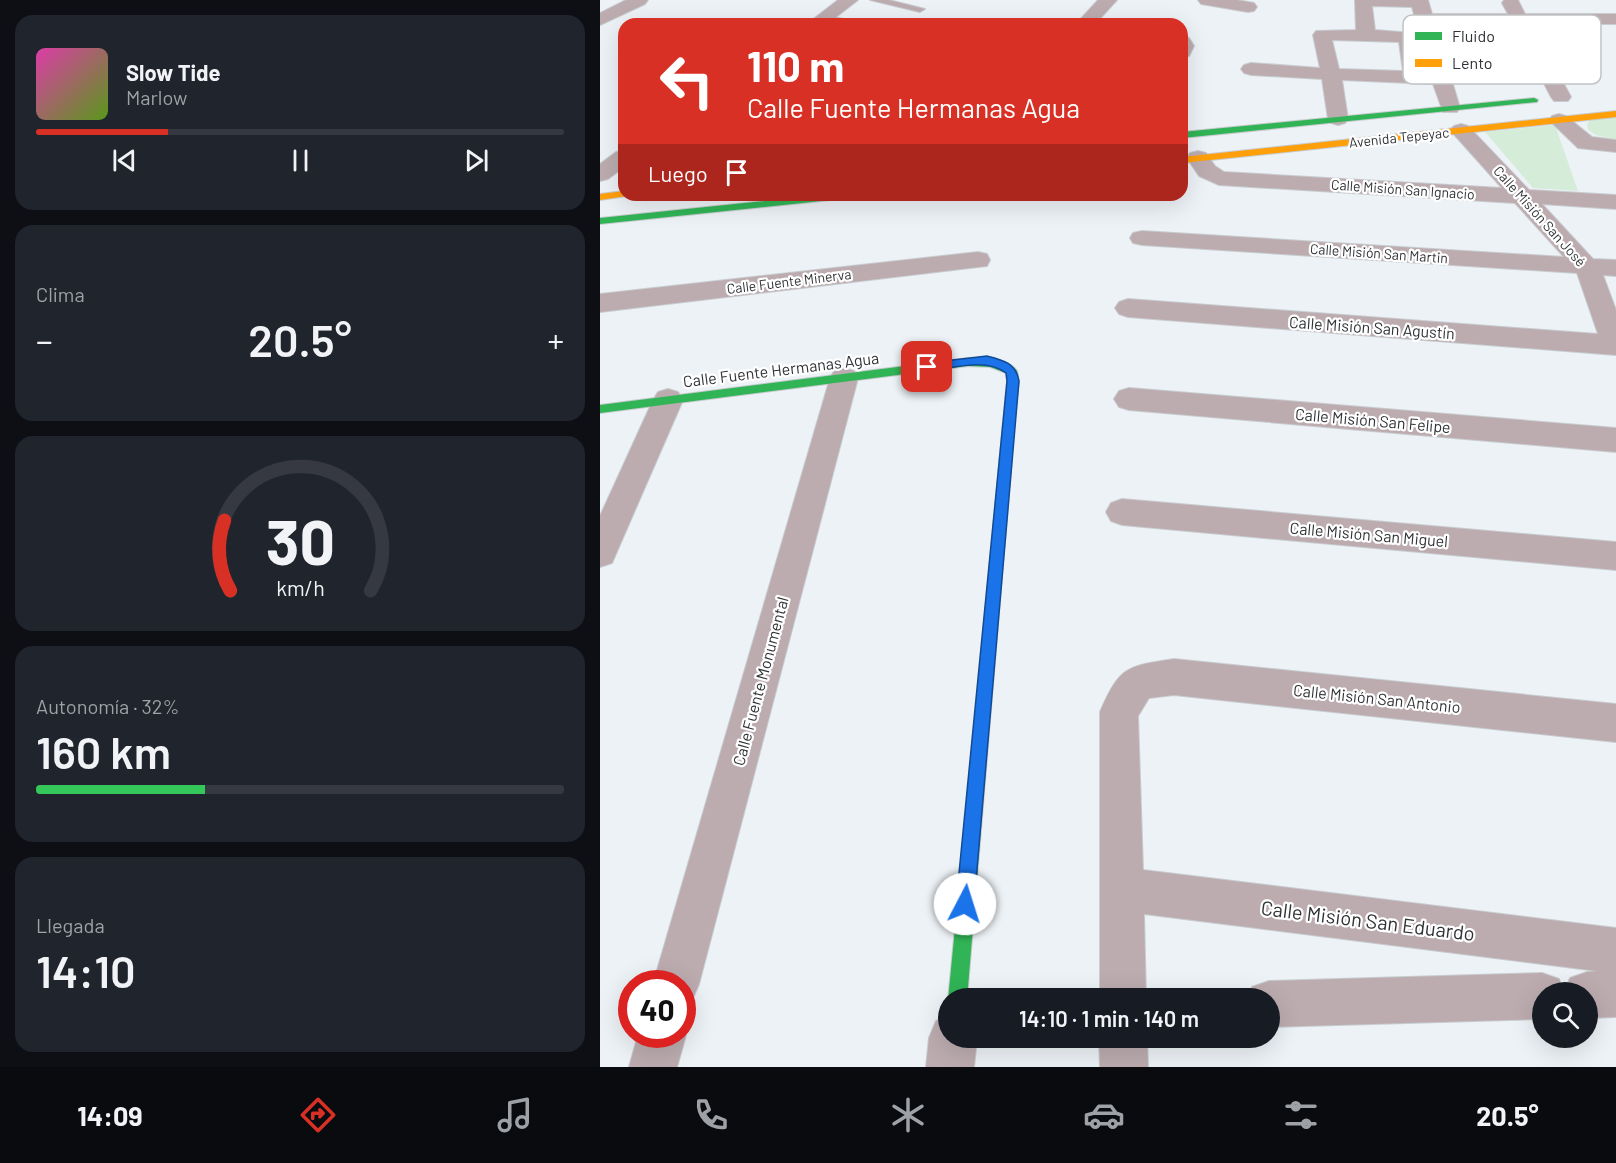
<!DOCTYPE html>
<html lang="es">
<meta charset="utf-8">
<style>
body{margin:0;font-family:Barlow,sans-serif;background:#20242c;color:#f1f3f6;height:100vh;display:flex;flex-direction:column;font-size:22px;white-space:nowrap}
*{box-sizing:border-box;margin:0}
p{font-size:20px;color:#9ea1a6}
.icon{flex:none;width:33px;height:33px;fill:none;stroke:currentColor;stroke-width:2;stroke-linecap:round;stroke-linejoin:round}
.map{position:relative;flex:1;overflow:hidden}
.panel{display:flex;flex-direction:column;gap:15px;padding:15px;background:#0d0f14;width:600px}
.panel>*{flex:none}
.top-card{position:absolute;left:18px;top:18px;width:570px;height:183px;border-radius:18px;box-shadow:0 6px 24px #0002;background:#d93025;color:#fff;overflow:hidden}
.buttons{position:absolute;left:932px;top:982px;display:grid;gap:12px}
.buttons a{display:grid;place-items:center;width:66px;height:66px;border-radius:50%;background:#171b24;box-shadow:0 6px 24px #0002;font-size:30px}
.speed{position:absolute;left:18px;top:970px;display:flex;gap:12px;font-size:30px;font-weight:700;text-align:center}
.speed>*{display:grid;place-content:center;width:78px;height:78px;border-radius:50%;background:#171b24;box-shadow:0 6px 24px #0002;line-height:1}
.speed .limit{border:9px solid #d22;background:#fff;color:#111}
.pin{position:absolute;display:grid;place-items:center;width:51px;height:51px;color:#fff;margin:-26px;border-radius:12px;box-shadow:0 3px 9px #0006}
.me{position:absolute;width:66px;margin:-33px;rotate:5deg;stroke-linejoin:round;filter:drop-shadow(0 0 4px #0008)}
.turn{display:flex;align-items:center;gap:21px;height:126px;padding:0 30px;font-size:27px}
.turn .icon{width:78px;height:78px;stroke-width:2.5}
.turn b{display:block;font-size:42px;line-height:51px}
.then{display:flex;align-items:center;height:57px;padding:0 30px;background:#0003;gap:12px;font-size:22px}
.big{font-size:45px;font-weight:600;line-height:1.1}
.panel .tile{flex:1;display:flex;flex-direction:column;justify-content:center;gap:9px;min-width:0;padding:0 21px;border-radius:18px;background:#20242c}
.panel .dial{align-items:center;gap:0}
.dial svg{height:156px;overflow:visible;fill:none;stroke:#363941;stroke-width:7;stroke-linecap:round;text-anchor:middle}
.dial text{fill:#f1f3f6;stroke:none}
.song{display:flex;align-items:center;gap:18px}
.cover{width:72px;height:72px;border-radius:9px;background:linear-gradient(135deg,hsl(320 70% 55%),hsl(90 70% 35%))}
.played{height:6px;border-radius:3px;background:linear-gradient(90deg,#d93025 25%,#363941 25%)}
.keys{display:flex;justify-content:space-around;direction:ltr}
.heat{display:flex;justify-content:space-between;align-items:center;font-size:33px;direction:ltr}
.charge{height:9px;border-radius:4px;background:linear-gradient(90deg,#34c759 32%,#363941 0)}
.trip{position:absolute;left:338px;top:988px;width:342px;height:60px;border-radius:30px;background:#171b24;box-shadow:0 6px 24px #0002;font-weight:600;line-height:60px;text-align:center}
.tabs{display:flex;height:96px;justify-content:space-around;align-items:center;background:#090b0e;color:#9ea1a6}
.tabs .icon{width:42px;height:42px}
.tabs .current{color:#d93025}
.tabs b{font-size:27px;color:#f1f3f6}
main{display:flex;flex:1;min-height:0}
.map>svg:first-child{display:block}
</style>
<main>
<section class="panel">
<div class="tile">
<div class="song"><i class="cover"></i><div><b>Slow Tide</b><p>Marlow</p></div></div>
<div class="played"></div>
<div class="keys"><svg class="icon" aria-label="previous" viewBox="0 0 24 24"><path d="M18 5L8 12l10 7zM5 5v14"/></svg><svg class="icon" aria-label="pause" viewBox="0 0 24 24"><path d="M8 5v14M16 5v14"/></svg><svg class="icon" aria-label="next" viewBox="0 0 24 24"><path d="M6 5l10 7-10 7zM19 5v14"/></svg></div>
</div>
<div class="tile"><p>Clima</p>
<div class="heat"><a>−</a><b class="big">20.5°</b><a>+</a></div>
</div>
<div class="tile dial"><svg viewBox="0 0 100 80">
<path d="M14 69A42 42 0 1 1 86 69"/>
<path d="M14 69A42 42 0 0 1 11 33" stroke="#d93025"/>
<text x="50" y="56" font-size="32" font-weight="700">30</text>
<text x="50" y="72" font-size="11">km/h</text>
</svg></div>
<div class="tile"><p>Autonomía · 32%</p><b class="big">160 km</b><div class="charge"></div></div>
<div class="tile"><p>Llegada</p><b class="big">14:10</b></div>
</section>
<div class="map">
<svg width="1016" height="1067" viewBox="0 0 1016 1067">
<rect width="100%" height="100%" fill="#edf2f6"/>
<!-- green -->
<path fill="#d5ecd8" d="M1016 117V140L996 135 988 130 987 124 991 119Z
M955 125 978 191 933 188 885 132Z"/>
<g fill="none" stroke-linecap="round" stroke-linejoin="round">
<defs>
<path id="lane" d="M270 0H289L325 9 320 12Z
M225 15 257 22 259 24H240L222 20 220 18Z"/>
<path id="street" d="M26 0H48L45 4 0 25V13Z
M238 0H258L227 24H207Z
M498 0H517L495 24H476Z
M598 0H637L654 3 657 7 654 11 648 12 607 5 601 4Z
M755 0H828L832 14H908L902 3 904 0H918L925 14H1016V24H931L971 97 968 101H954L951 97 913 24H835L860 108 857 112H843L833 84 742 80 748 119 745 123 738 125 731 123 728 119 722 79 651 75 644 73 641 69 644 65 651 63 720 68 713 35 716 31 756 30ZM772 6 812 7 830 73 823 72 813 33 775 30ZM732 40 799 42 803 71 739 69Z
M582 36 589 38 594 46 589 56 582 58Z
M959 114 966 116 992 137 1016 140V152L978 148 949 120 952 116Z
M861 124 868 126 929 190 1016 195V209L942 204 993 259 1016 260V276L1003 275 1016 310V355L528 317 519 314 515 308 519 302 528 299 998 334 977 273 542 245 533 243 530 238 533 233 542 231 964 257 915 203 619 185 599 176 587 158 590 153 598 151 606 153 615 166 624 172 902 188 850 130 854 126Z
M24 150V167L8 179 0 181V164L16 152Z
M378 252 387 254 390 260 387 266 0 312V294Z
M244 368 254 371 258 378 99 984 92 1000 82 1004V984H53L230 378 234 371Z
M529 388 1016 428V452L529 410 519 407 514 399 519 391Z
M68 389 78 392 83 400 12 563 0 567V516L53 400 58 392Z
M522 499 1016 542V570L522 525 511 521 506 512 511 503Z
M574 659 1016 704V742L574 695 549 698 538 716 543 870 1016 928V1017L987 1018V993H964L970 978 987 972 997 971 544 914 546 999H500V712C520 666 527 666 574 659Z
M942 973 959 979 964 993H942V1019L669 1027V999H648L652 987 669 981Z
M348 1016V1038H377L374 1067H326L329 1038 336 1021Z
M82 1027 86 1035 77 1067H29L38 1035H82Z
M499 1038H547L548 1067H500Z"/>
<path id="fast" d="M934 98 938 100 937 102 582 138V132Z
M223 195H255L250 198 0 224V218Z
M368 358C380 357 410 359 417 371 418 374 418 378 419 381L410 458H402L400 455 407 381 406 373 390 367 368 366 0 413V405Z
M375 797 381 799 383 805 367 999 348 1000 367 805 369 799Z"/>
<path id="slow" d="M1016 111V117L582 163V157Z
M24 191V195L27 196 0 200V194Z
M406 450 412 455 383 805 381 811 375 813 369 811 367 805 400 455Z"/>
</defs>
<!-- lane casing -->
<use href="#lane" stroke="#c8cccf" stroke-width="2"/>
<!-- street casing -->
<use href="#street" stroke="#c8cccf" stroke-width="2"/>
<!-- fast casing -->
<use href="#fast" stroke="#c8cccf" stroke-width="2"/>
<!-- slow casing -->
<use href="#slow" stroke="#c8cccf" stroke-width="2"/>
<!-- lane -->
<use href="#lane" fill="#bcacb0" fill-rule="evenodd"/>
<!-- street -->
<use href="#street" fill="#bcacb0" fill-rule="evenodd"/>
<!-- fast -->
<use href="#fast" fill="#30b455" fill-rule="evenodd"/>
<!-- slow -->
<use href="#slow" fill="#ff9f0a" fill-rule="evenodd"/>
</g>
<!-- route -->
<path fill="#1a73e8" stroke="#114b97" stroke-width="1.5" d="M387 356C403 360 416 363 419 381L374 904 372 910 365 913 359 910 356 904 407 381 406 373C385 357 351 369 327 371L321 367 327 363Z"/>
<g text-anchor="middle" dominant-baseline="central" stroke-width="4.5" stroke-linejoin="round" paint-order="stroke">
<!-- far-street labels -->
<g font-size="14" fill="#303336" stroke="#fff">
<text transform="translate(799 137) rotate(-6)">Avenida Tepeyac</text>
<text transform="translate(803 189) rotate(4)">Calle Misión San Ignacio</text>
<text transform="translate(940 216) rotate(48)">Calle Misión San José</text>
<text transform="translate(779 253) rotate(4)">Calle Misión San Martin</text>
<text transform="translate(189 281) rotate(-7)">Calle Fuente Minerva</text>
</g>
<!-- street labels -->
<g font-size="16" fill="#303336" stroke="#fff">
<text transform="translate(772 327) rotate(4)">Calle Misión San Agustín</text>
<text transform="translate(181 369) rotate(-7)">Calle Fuente Hermanas Agua</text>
<text transform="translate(773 420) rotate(5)">Calle Misión San Felipe</text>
<text transform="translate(769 534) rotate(5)">Calle Misión San Miguel</text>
<text transform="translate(160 681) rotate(-75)">Calle Fuente Monumental</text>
<text transform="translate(777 698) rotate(6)">Calle Misión San Antonio</text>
</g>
<!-- near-street labels -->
<g font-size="20" fill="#303336" stroke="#fff">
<text transform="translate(768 920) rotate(7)">Calle Misión San Eduardo</text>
</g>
</g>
<!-- legend -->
<rect x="803" y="15" width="198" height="69" rx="9" fill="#fff" stroke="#c1c2c3" stroke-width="1.5"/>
<rect x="815" y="32" width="27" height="8" fill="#30b455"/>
<rect x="815" y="59" width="27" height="8" fill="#ff9f0a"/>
<g font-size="16" fill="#303336">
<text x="852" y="42">Fluido</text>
<text x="852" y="69">Lento</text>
</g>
</svg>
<div class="buttons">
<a><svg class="icon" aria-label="search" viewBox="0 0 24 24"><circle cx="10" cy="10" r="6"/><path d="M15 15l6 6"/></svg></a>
</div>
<div class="speed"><div class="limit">40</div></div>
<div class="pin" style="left:327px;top:367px;background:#d93025"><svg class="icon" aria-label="arrive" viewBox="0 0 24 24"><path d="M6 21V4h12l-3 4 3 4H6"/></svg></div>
<svg class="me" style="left:365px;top:904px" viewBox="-20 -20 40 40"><circle r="19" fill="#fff"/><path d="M0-13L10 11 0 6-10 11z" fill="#1a73e8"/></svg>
<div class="trip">14:10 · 1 min · 140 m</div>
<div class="top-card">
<div class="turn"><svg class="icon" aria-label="left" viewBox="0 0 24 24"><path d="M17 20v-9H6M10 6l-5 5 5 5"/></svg><div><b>110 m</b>Calle Fuente Hermanas Agua</div></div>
<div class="then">Luego<svg class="icon" aria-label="arrive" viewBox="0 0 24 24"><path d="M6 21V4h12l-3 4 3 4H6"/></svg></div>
</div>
</div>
</main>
<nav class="tabs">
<b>14:09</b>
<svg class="icon current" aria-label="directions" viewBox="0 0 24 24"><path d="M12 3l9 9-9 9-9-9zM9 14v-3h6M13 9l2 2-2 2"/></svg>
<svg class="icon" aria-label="music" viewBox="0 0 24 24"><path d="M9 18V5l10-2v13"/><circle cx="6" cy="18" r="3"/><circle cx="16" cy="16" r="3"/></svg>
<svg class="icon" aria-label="phone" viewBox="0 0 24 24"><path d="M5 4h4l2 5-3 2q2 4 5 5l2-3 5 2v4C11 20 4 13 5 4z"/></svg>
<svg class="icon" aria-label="climate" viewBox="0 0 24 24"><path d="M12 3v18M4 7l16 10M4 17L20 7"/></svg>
<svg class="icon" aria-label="car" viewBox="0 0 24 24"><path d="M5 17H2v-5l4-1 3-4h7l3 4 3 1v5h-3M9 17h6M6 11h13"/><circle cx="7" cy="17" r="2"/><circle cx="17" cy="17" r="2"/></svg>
<svg class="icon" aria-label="filters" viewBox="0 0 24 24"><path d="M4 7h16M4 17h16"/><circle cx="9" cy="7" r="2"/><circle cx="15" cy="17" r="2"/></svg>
<b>20.5°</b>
</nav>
